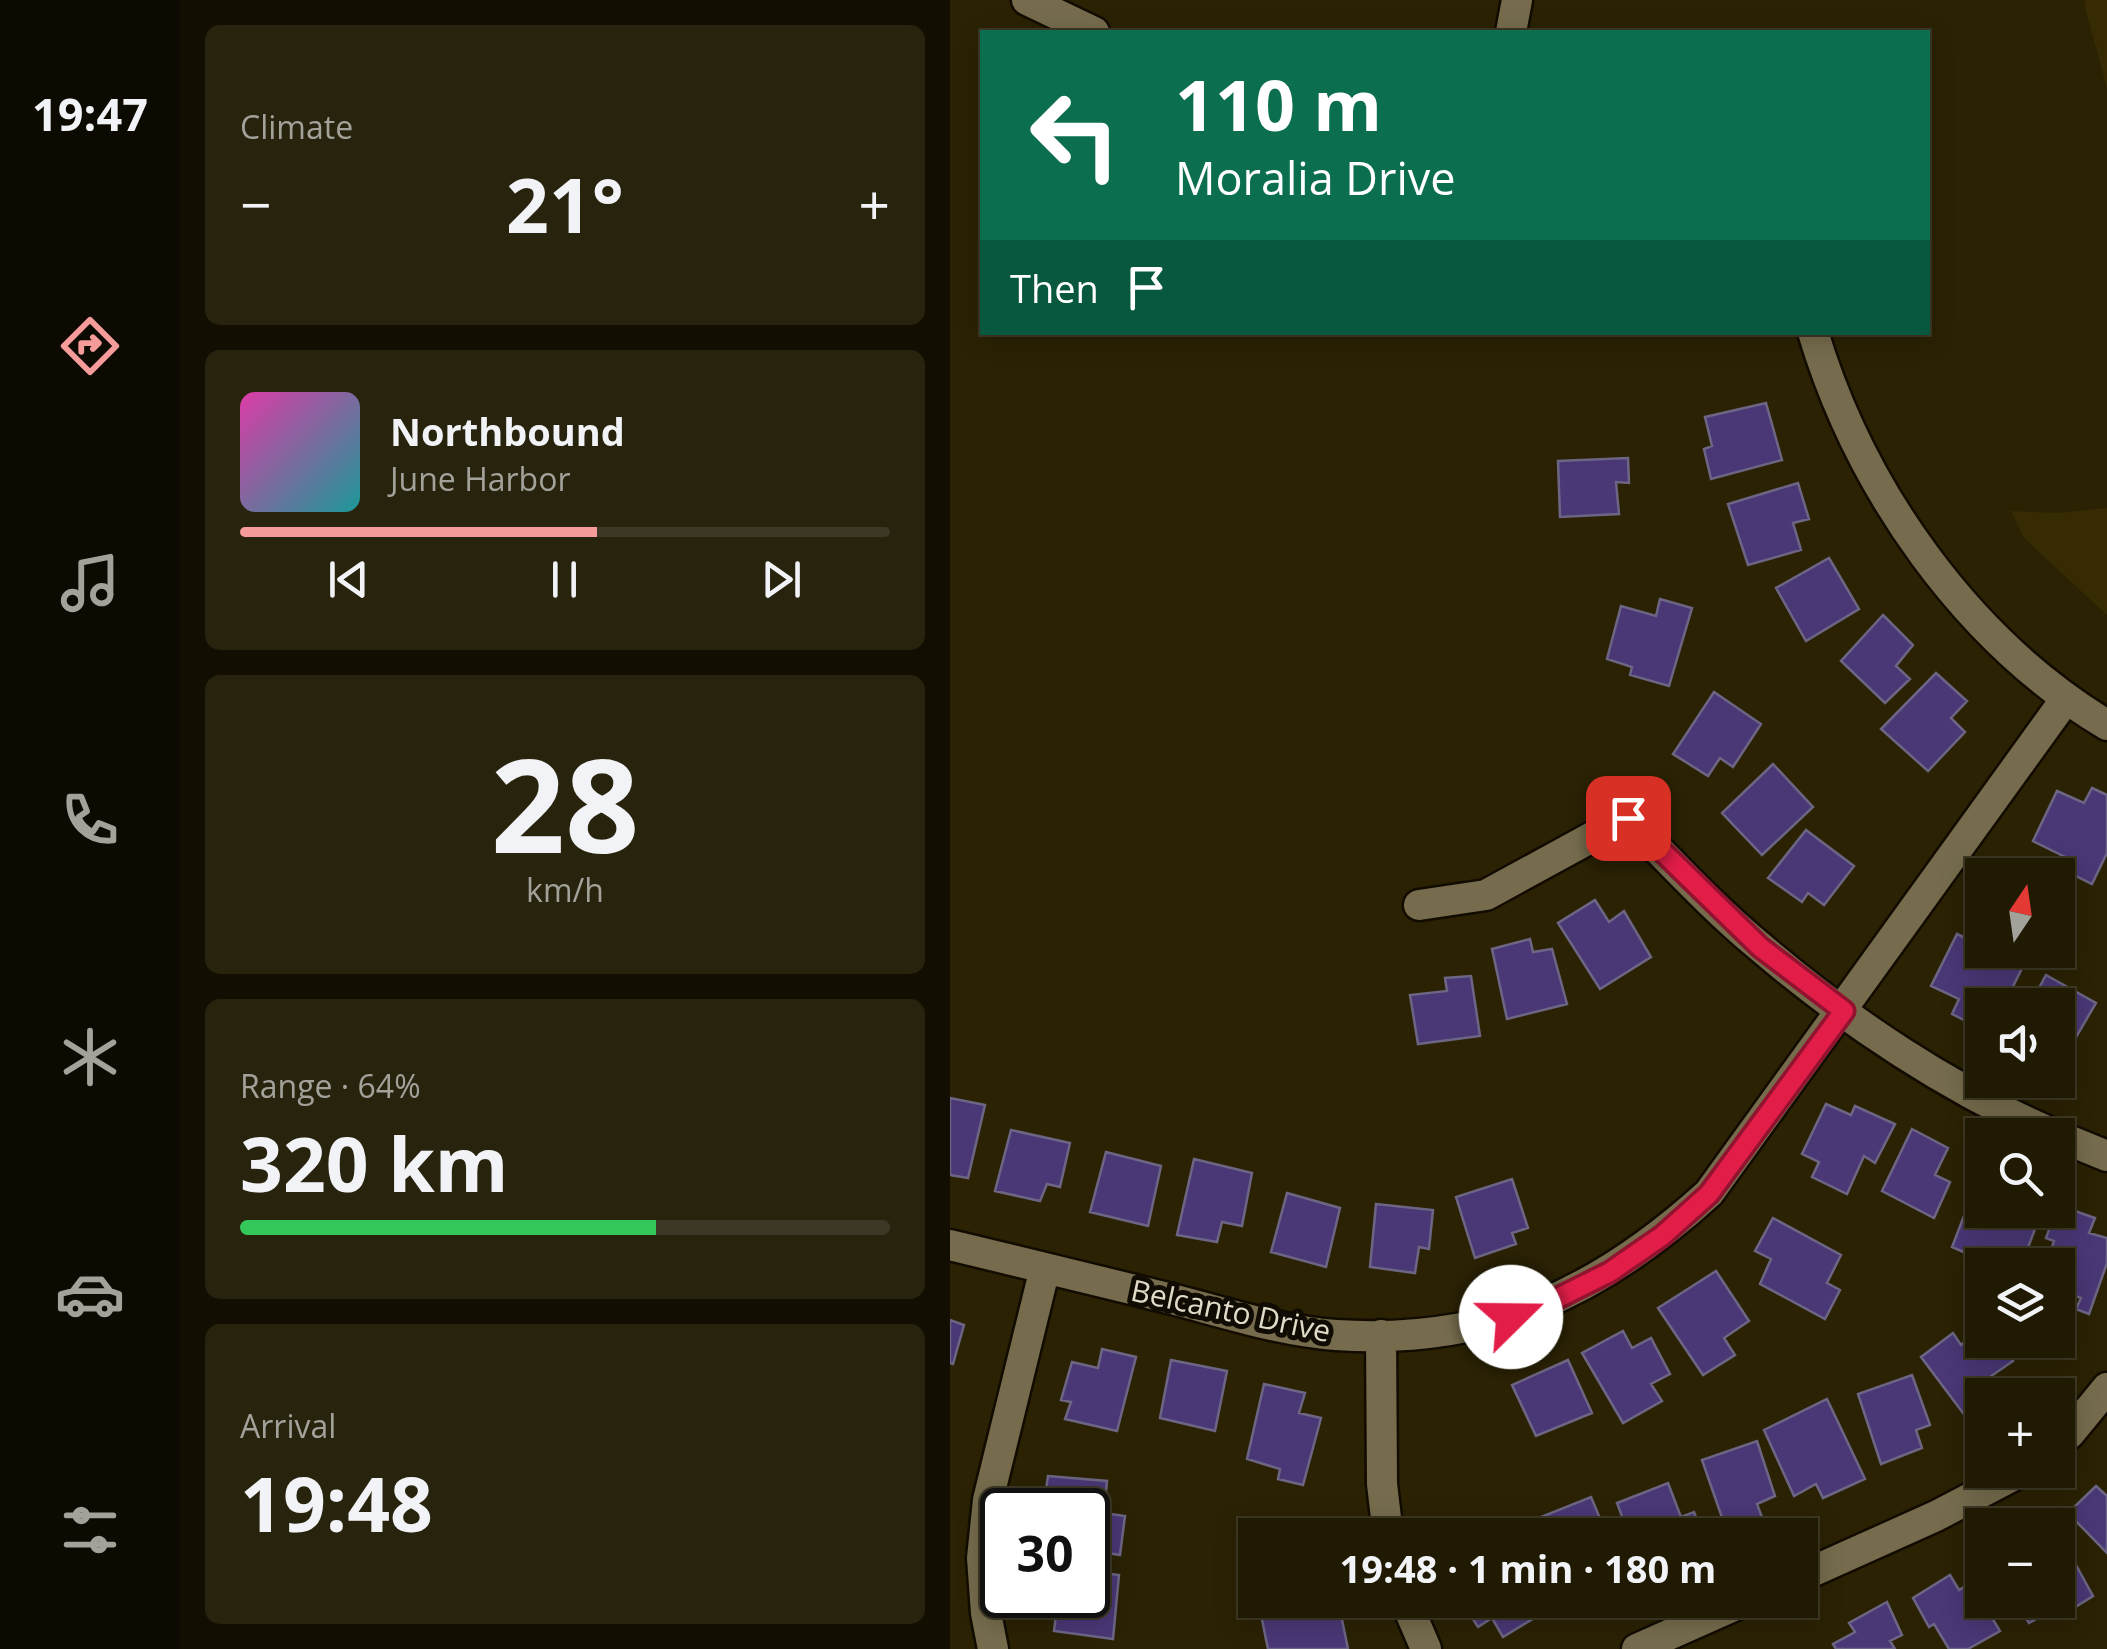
<!DOCTYPE html>
<meta charset="utf-8">
<style>
body{margin:0;font-family:"Open Sans",sans-serif;background:#28230d;color:#f1f3f6;height:100vh;display:flex;flex-direction:column;font-size:38px;white-space:nowrap}
*{box-sizing:border-box;margin:0}
p{font-size:32px;color:#a2a19a}
.icon{flex:none;width:55px;height:55px;fill:none;stroke:currentColor;stroke-width:2;stroke-linecap:round;stroke-linejoin:round}
.map{position:relative;flex:1;overflow:hidden}
.side{display:flex;flex-direction:column;gap:25px;padding:25px;background:#120e02;width:770px}
.side>*{flex:none}
.banner{position:absolute;left:30px;top:30px;width:950px;height:305px;border-radius:0px;box-shadow:0 5px 25px #0003,0 0 0 2px #3d3825;background:#0b6e4f;color:#fff;overflow:hidden}
.needle{width:65px;rotate:13deg}
.buttons{position:absolute;left:1015px;top:858px;display:grid;gap:20px}
.buttons a{display:grid;place-items:center;width:110px;height:110px;border-radius:0px;background:#201a03;box-shadow:0 5px 25px #0003,0 0 0 2px #3d3825;font-size:50px}
.speed{position:absolute;left:30px;top:1488px;display:flex;gap:20px;font-size:50px;font-weight:700;text-align:center}
.speed>*{display:grid;place-content:center;width:130px;height:130px;border-radius:50%;background:#201a03;box-shadow:0 5px 25px #0003,0 0 0 2px #3d3825;line-height:1}
.speed .limit{border:5px solid #111;border-radius:15px;background:#fff;color:#111}
.pin{position:absolute;display:grid;place-items:center;width:85px;height:85px;color:#fff;margin:-42px;border-radius:20px;box-shadow:0 5px 15px #0006}
.me{position:absolute;width:110px;margin:-55px;rotate:68deg;stroke-linejoin:round;filter:drop-shadow(0 0 8px #0008)}
.turn{display:flex;align-items:center;gap:35px;height:210px;padding:0 30px;font-size:45px}
.turn .icon{width:130px;height:130px;stroke-width:2.5}
.turn b{display:block;font-size:70px;line-height:85px}
.then{display:flex;align-items:center;height:95px;padding:0 30px;background:#0003;gap:20px;font-size:38px}
.big{font-size:75px;font-weight:700;line-height:1.1}
.side .widget{flex:1;display:flex;flex-direction:column;justify-content:center;gap:15px;min-width:0;padding:0 35px;border-radius:15px;background:#28230d}
.side .dial{align-items:center;gap:0}
.dial b{font-size:130px;line-height:1}
.song{display:flex;align-items:center;gap:30px}
.cover{width:120px;height:120px;border-radius:15px;background:linear-gradient(135deg,hsl(320 70% 55%),hsl(180 70% 35%))}
.played{height:10px;border-radius:5px;background:linear-gradient(90deg,#f59b9a 55%,#3d3825 55%)}
.keys{display:flex;justify-content:space-around;direction:ltr}
.heat{display:flex;justify-content:space-between;align-items:center;font-size:55px;direction:ltr}
.charge{height:15px;border-radius:8px;background:linear-gradient(90deg,#34c759 64%,#3d3825 0)}
.trip{position:absolute;left:288px;top:1518px;width:580px;height:100px;border-radius:0px;background:#201a03;box-shadow:0 5px 25px #0003,0 0 0 2px #3d3825;font-weight:700;line-height:100px;text-align:center}
main{display:flex;flex:1;min-height:0}
.menu{display:flex;flex-direction:column;width:180px;justify-content:space-around;align-items:center;background:#0d0a01;color:#a2a19a}
.menu .icon{width:70px;height:70px}
.menu .selected{color:#f59b9a}
.menu b{font-size:45px;color:#f1f3f6}
.map>svg:first-child{display:block}
</style>
<main>
<nav class="menu">
<b>19:47</b>
<svg class="icon selected" aria-label="directions" viewBox="0 0 24 24"><path d="M12 3l9 9-9 9-9-9zM9 14v-3h6M13 9l2 2-2 2"/></svg>
<svg class="icon" aria-label="music" viewBox="0 0 24 24"><path d="M9 18V5l10-2v13"/><circle cx="6" cy="18" r="3"/><circle cx="16" cy="16" r="3"/></svg>
<svg class="icon" aria-label="phone" viewBox="0 0 24 24"><path d="M5 4h4l2 5-3 2q2 4 5 5l2-3 5 2v4C11 20 4 13 5 4z"/></svg>
<svg class="icon" aria-label="climate" viewBox="0 0 24 24"><path d="M12 3v18M4 7l16 10M4 17L20 7"/></svg>
<svg class="icon" aria-label="car" viewBox="0 0 24 24"><path d="M5 17H2v-5l4-1 3-4h7l3 4 3 1v5h-3M9 17h6M6 11h13"/><circle cx="7" cy="17" r="2"/><circle cx="17" cy="17" r="2"/></svg>
<svg class="icon" aria-label="filters" viewBox="0 0 24 24"><path d="M4 7h16M4 17h16"/><circle cx="9" cy="7" r="2"/><circle cx="15" cy="17" r="2"/></svg>
</nav>
<section class="side">
<div class="widget"><p>Climate</p>
<div class="heat"><a>−</a><b class="big">21°</b><a>+</a></div>
</div>
<div class="widget">
<div class="song"><i class="cover"></i><div><b>Northbound</b><p>June Harbor</p></div></div>
<div class="played"></div>
<div class="keys"><svg class="icon" aria-label="previous" viewBox="0 0 24 24"><path d="M18 5L8 12l10 7zM5 5v14"/></svg><svg class="icon" aria-label="pause" viewBox="0 0 24 24"><path d="M8 5v14M16 5v14"/></svg><svg class="icon" aria-label="next" viewBox="0 0 24 24"><path d="M6 5l10 7-10 7zM19 5v14"/></svg></div>
</div>
<div class="widget dial"><b>28</b><p>km/h</p></div>
<div class="widget"><p>Range · 64%</p><b class="big">320 km</b><div class="charge"></div></div>
<div class="widget"><p>Arrival</p><b class="big">19:48</b></div>
</section>
<div class="map">
<svg width="1157" height="1649" viewBox="0 0 1157 1649">
<rect width="100%" height="100%" fill="#2b2204"/>
<!-- built -->
<path fill="#372b03" d="M1135 0H1157V88L1136 11Z
M1157 508V615L1074 538 1061 511 1108 513Z"/>
<!-- building -->
<path fill="#4a3776" stroke="#6c6684" stroke-width="2.5" d="M816 403 832 460 761 479 754 449 762 446 755 417Z
M678 458 679 483 666 482 669 514 610 517 608 461Z
M848 483 859 519 843 523 851 550 798 565 778 504Z
M879 558 909 609 856 641 826 588Z
M710 599 742 608 719 686 680 675 682 667 657 659 671 606 706 616Z
M933 615 963 645 946 666 960 679 935 703 891 661Z
M986 673 1017 701 1001 718 1015 732 978 771 931 729Z
M764 692 811 724 783 767 770 758 758 776 723 754Z
M823 764 863 807 812 855 772 813Z
M1142 788 1157 795V853L1142 884 1108 867 1115 857 1083 841 1107 791 1134 803Z
M856 830 904 866 874 905 858 893 852 902 818 878Z
M645 900 659 922 674 911 701 957 650 989 608 923Z
M1007 934 1032 946V950H1065L1078 956 1054 1005H1032V1029L1002 1014 1009 999 981 986Z
M580 939 583 952 602 949 617 1004 557 1019 542 949Z
M1096 975 1146 1003 1118 1051 1108 1045V1005H1080Z
M521 976 530 1036 468 1044 460 995 497 991 495 978Z
M0 1098 35 1105 18 1178 0 1175Z
M876 1104 901 1115 905 1106 945 1124 925 1163 914 1156 897 1194 862 1177 869 1162 852 1154Z
M962 1129 998 1148 985 1175 1000 1182 984 1218 932 1191Z
M61 1130 120 1143 110 1187 97 1184 90 1201 45 1191Z
M156 1152 211 1166 198 1226 140 1212Z
M244 1159 302 1173 292 1226 272 1222 267 1242 227 1235Z
M1032 1169V1210L1092 1211 1072 1263 1039 1252 1034 1261 1002 1247Z
M562 1179 578 1228 562 1233 566 1244 525 1258 506 1197Z
M337 1193 390 1208 376 1267 321 1252Z
M426 1204 483 1210 479 1249 469 1247 465 1273 420 1267Z
M1108 1205 1145 1218 1139 1233 1157 1238V1263L1139 1314 1126 1309 1131 1298 1111 1291 1108 1300V1265H1096L1104 1241 1096 1238Z
M823 1218 891 1255 877 1283 890 1290 875 1319 810 1284 821 1259 805 1251Z
M766 1271 799 1321 774 1338 785 1355 753 1375 708 1308Z
M0 1320 14 1325 3 1364 0 1363Z
M1032 1329V1340H1047L1063 1361 1034 1381 1043 1395H1032V1417L1022 1425 971 1357 1003 1333 1011 1345Z
M673 1331 682 1348 701 1338 720 1374 701 1384 712 1401 673 1423 632 1353Z
M152 1349 186 1357 167 1431 115 1419 121 1402 111 1400 122 1362 148 1368Z
M221 1360 277 1371 265 1431 210 1418Z
M618 1360 642 1413 586 1436 562 1385Z
M962 1375 980 1425 966 1430 972 1448 931 1464 908 1394Z
M314 1384 355 1393 349 1413 371 1418 353 1485 328 1479 330 1469 297 1459Z
M877 1399 915 1479 873 1498 866 1484 844 1496 814 1430Z
M807 1441 825 1496 807 1504 813 1520 777 1532 752 1460Z
M98 1476 157 1481 154 1513 175 1516 170 1555 138 1550V1510H93Z
M718 1483 731 1517 744 1512 753 1535H679L667 1503Z
M1146 1486 1157 1496V1553L1118 1513Z
M641 1497 657 1535H581L576 1523Z
M336 1524 338 1535H305V1591L297 1592 291 1555 304 1554 299 1530Z
M1108 1532 1143 1596 1119 1611 1112 1604 1079 1623 1065 1600H1108Z
M138 1571 169 1575 163 1639 104 1631 106 1615 87 1613 89 1595H138Z
M1000 1575 1009 1590 1021 1583 1050 1631 1018 1649H999L984 1624 979 1627 963 1598Z
M358 1600H388L398 1649H318L310 1610Z
M511 1600H584L591 1614 553 1637 542 1618 528 1627Z
M937 1602 952 1635 940 1641 945 1649H886L883 1644 905 1632 899 1623Z"/>
<g fill="none" stroke-linecap="round" stroke-linejoin="round">
<defs>
<path id="minor" d="M77 0 144 32
M561 32 567 0
M863 332C910 489 1016 640 1157 725
M469 905 536 895 677 818C720 861 762 907 809 946 897 1021 1000 1090 1106 1135
M1108 1136 1157 1156
M0 1245C74 1263 148 1281 222 1299 276 1313 331 1331 386 1335 539 1345 648 1294 759 1193L1115 700
M431 1335 432 1484 438 1535
M1108 1444 1120 1433 1157 1388
M850 1577 986 1516 1074 1470
M455 1600 476 1649
M43 1649 36 1613 32 1558 38 1500 95 1268
M687 1649 797 1600"/>
</defs>
<!-- minor casing -->
<use href="#minor" stroke="#120c00" stroke-width="35"/>
<!-- minor -->
<use href="#minor" stroke="#766c4d" stroke-width="30"/>
</g>
<g fill="none" stroke-linecap="round" stroke-linejoin="round">
<defs>
<path id="route" d="M561 1317 584 1310 660 1272 712 1236 759 1194 894 1011 810 947 678 818"/>
</defs>
<!-- route casing -->
<use href="#route" stroke="#92132f" stroke-width="25"/>
<!-- route -->
<use href="#route" stroke="#e11d48" stroke-width="18"/>
</g>
<g text-anchor="middle" dominant-baseline="central" stroke-width="10" stroke-linejoin="round" paint-order="stroke">
<!-- street labels -->
<g font-size="30" fill="#e0dac9" stroke="#100c03">
<text transform="translate(281 1310) rotate(12)">Belcanto Drive</text>
</g>
</g>
</svg>
<div class="buttons">
<a><svg class="needle" viewBox="-14 -14 28 28"><path d="M0-13l5 13h-10z" fill="#e53935"/><path d="M0 13l5-13h-10z" fill="#a2a19a"/></svg></a>
<a><svg class="icon" aria-label="sound" viewBox="0 0 24 24"><path d="M4 9h4l5-4v14l-5-4H4zM17 9q2 3 0 6"/></svg></a>
<a><svg class="icon" aria-label="search" viewBox="0 0 24 24"><circle cx="10" cy="10" r="6"/><path d="M15 15l6 6"/></svg></a>
<a><svg class="icon" aria-label="layers" viewBox="0 0 24 24"><path d="M12 4l9 5-9 5-9-5zM3 14l9 5 9-5"/></svg></a>
<a>+</a>
<a>−</a>
</div>
<div class="speed"><div class="limit">30</div></div>
<div class="pin" style="left:678px;top:818px;background:#d93025"><svg class="icon" aria-label="arrive" viewBox="0 0 24 24"><path d="M6 21V4h12l-3 4 3 4H6"/></svg></div>
<svg class="me" style="left:561px;top:1317px" viewBox="-20 -20 40 40"><circle r="19" fill="#fff"/><path d="M0-13L10 11 0 6-10 11z" fill="#e11d48"/></svg>
<div class="trip">19:48 · 1 min · 180 m</div>
<div class="banner">
<div class="turn"><svg class="icon" aria-label="left" viewBox="0 0 24 24"><path d="M17 20v-9H6M10 6l-5 5 5 5"/></svg><div><b>110 m</b>Moralia Drive</div></div>
<div class="then">Then<svg class="icon" aria-label="arrive" viewBox="0 0 24 24"><path d="M6 21V4h12l-3 4 3 4H6"/></svg></div>
</div>
</div>
</main>
